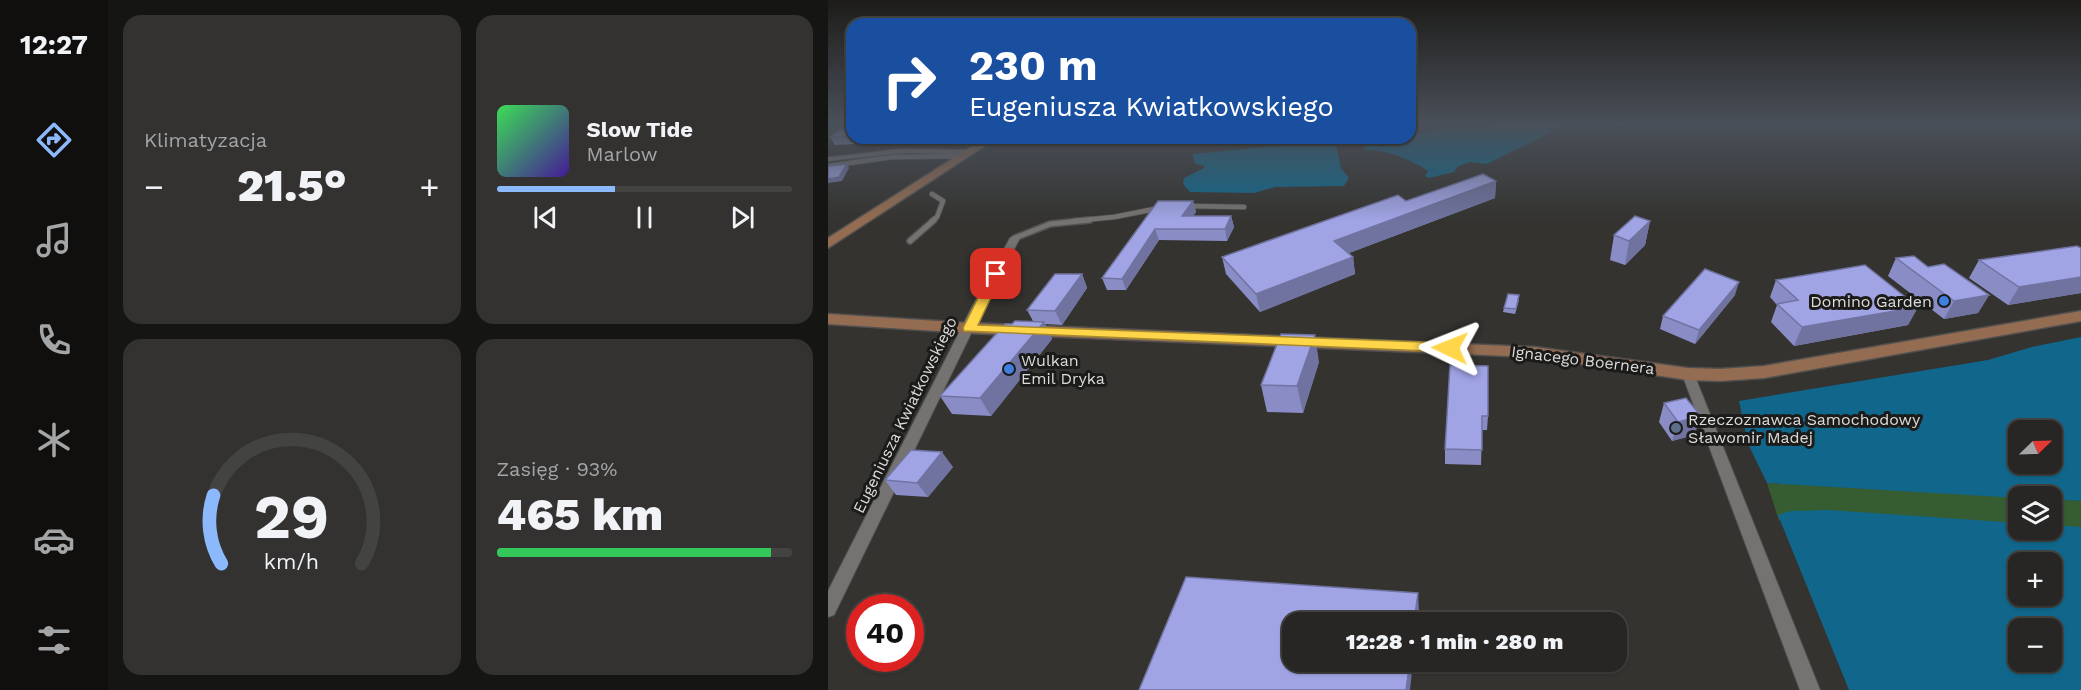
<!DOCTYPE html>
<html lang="pl">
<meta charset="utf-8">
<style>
body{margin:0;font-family:"Work Sans",sans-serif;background:#333231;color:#f1f3f6;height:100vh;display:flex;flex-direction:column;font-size:22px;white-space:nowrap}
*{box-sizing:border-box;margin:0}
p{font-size:20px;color:#a4a5a6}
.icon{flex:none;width:33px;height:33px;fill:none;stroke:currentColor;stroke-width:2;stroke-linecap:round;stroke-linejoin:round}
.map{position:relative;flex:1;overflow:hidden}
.side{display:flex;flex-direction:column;gap:15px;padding:15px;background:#151514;width:720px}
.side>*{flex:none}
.guide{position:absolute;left:18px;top:18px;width:570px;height:126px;border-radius:18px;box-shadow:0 2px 4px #0004,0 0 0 2px #434341;background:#1a4fa0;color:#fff;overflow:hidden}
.needle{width:39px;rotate:67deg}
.buttons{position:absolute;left:1180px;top:420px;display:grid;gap:12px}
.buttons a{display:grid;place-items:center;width:54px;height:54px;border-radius:12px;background:#272624;box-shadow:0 2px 4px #0004,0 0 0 2px #434341;font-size:30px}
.speed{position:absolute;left:18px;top:594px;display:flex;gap:12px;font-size:30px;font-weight:700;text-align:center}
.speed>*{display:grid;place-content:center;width:78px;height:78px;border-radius:50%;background:#272624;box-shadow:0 2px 4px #0004,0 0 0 2px #434341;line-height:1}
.speed .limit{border:9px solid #d22;background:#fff;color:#111}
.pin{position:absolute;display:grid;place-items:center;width:51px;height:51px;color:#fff;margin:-26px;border-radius:12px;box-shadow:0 3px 9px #0006}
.me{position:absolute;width:66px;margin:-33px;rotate:272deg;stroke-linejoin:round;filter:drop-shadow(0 0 4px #0008)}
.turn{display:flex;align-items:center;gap:21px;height:126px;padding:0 24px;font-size:27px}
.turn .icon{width:78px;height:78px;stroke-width:2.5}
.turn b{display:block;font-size:42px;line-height:51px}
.big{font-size:45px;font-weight:800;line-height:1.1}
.side .widget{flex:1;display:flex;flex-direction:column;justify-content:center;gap:9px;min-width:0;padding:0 21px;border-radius:18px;background:#333231}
.side .dial{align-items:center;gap:0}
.dial svg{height:156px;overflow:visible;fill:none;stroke:#434341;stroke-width:7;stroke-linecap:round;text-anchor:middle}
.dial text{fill:#f1f3f6;stroke:none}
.song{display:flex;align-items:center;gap:18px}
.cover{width:72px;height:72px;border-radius:9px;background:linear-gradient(135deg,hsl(130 70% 55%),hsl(260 70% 35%))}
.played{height:6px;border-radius:3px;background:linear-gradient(90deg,#8bb9fc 40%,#434341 40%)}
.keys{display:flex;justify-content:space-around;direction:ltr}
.heat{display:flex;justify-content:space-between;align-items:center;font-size:33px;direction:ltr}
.charge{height:9px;border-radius:4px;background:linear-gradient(90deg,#34c759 93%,#434341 0)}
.side .tiles{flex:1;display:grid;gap:15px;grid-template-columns:repeat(2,1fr)}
.trip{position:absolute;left:454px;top:612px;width:345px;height:60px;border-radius:18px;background:#272624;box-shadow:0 2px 4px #0004,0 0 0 2px #434341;font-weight:800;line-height:60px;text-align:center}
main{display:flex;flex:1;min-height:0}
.tab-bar{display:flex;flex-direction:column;width:108px;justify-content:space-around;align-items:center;background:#100f0e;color:#a4a5a6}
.tab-bar .icon{width:42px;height:42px}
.tab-bar .active{color:#8bb9fc}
.tab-bar b{font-size:27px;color:#f1f3f6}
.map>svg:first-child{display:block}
</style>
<main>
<nav class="tab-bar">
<b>12:27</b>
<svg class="icon active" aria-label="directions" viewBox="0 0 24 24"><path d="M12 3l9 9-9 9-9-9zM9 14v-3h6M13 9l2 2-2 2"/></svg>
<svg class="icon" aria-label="music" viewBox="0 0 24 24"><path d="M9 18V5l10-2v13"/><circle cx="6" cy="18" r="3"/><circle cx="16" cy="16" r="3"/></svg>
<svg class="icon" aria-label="phone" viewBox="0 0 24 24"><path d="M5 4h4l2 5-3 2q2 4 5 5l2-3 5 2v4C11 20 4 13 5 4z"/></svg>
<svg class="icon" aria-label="climate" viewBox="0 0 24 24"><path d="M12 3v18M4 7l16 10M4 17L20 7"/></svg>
<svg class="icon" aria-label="car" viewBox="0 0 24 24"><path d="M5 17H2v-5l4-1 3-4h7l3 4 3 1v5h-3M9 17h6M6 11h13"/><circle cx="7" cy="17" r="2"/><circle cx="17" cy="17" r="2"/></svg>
<svg class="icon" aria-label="filters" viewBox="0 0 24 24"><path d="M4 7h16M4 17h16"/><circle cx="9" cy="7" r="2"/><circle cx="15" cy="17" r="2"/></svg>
</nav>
<section class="side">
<div class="tiles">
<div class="widget"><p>Klimatyzacja</p>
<div class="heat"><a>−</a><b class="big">21.5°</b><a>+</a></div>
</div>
<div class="widget">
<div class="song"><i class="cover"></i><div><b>Slow Tide</b><p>Marlow</p></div></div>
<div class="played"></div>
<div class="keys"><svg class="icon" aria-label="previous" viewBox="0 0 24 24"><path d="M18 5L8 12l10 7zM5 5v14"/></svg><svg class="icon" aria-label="pause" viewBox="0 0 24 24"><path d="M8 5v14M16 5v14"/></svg><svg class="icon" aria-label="next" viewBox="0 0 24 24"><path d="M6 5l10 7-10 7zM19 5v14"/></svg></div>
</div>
<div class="widget dial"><svg viewBox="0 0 100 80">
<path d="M14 69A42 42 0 1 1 86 69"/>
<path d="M14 69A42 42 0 0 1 10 34" stroke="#8bb9fc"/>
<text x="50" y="56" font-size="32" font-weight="700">29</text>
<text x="50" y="72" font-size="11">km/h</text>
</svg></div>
<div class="widget"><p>Zasięg · 93%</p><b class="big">465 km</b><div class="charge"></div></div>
</div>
</section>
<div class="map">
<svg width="1253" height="690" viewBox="0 0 1253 690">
<rect width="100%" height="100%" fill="#343330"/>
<!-- green -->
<path fill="#365c32" d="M939 483 1191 497V525L962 511 951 521Z
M1224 499 1253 501V529L1224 527Z"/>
<!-- water -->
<path fill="#10678b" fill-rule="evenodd" d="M683 124H739L659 164 641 162 629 167 626 172 601 178 597 176 600 171C580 158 560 150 538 150L535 146 545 143 547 138H582V136C614 125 649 129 683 124Z
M487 142 508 144 513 168 521 178 516 186 447 187 426 193 362 192 355 184 356 178 376 168V166L366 163 365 154Z
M1253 337V501L1224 499V496L1191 498 939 483 920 444 911 401 1160 360 1204 347ZM1224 430V464H1191V430Z
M1001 510 1191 523V530H1224V525L1253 527V690H1021L950 515 962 511ZM1224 562V596H1191V562ZM1224 628V662H1191V628Z"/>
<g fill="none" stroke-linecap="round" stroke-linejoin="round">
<defs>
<path id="lane-far1" d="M0 166 64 157 137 156
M104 194 115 201 109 217 104 221
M360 206 416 207
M245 221 286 217 332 208"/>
<path id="lane" d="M187 238 222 224 262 220
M82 241 106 220"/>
<path id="street" d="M72 149 144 150 148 152 144 154 72 153 0 161V157H3Z
M187 235 192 238 154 311 6 615 0 617V591L142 311 182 238Z
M860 370 866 374 992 690H972L854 374Z"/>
<path id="secondary" d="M157 138H169L0 248V238Z
M1253 311V321L936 378 892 381 860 380 706 357 141 333 0 324V314L141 323 706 347 860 368 892 369 936 366Z"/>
</defs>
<!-- lane-far1 casing -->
<use href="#lane-far1" stroke="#52504f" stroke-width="6"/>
<!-- lane casing -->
<use href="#lane" stroke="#52504f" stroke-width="8"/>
<!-- street casing -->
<use href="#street" stroke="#52504f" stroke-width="2"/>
<!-- secondary casing -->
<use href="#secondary" stroke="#52504f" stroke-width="3"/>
<!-- lane-far1 -->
<use href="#lane-far1" stroke="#757371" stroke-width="4.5"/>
<!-- lane -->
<use href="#lane" stroke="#757371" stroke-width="5"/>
<!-- street -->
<use href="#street" fill="#757371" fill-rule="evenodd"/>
<!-- secondary -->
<use href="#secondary" fill="#936c51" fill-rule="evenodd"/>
</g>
<!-- wall -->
<path fill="#8a8dc5" d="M19 124 27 144 7 145 2 137Z
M668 181 667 198 521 253 525 257 527 274 432 312 398 274 394 257 578 201Z
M330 201H365L368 212 365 216H403L406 227 399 241 331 240 298 290H279L274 278Z
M822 221 817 245 797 265 782 260 786 235Z
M1253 248V293L1180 305 1141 278 1151 260Z
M1068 258 1100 267 1161 295 1150 313 1116 319 1060 276Z
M254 274 259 288 234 325 217 324 224 339 163 416 124 414 112 396 184 324 205 321 199 310Z
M948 280 1090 307 1080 325 966 346 943 322 949 305 942 297Z
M907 295 867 344 832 329 835 316Z
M691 300 687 314 675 312 676 308Z
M491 362 475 413 439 412 433 385Z
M622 365 660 416 659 430H654L653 465 617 464V449Z
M836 403 873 416 866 435 844 441 831 422Z
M125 467 100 497 68 495 57 480Z"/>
<!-- shaded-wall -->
<path fill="#7073a0" d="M785 124H810L785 126Z
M24 135V138H34L27 144 22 136Z
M19 164 21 168 14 181 0 183V179Z
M668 181 667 198 508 258 506 241Z
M365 201 368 212 357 227 354 216Z
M403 216 406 227 399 241 397 229Z
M822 221 817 245 797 265 801 241Z
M327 229 331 240 298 290 294 279Z
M525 257 527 274 432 312 428 294Z
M254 274 259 288 234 325 227 311Z
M1253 277V293L1180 305 1191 287Z
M911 282 907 295 867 344 871 330Z
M1161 295 1150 313 1116 319 1126 301Z
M1090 307 1080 325 966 346 974 327Z
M216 322 224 339 163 416 152 398Z
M487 335 491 362 475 413 469 386Z
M873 416 866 435 844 441 850 422Z
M114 452 125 467 100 497 89 483Z
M590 593 591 611 590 622H586Z
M582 662H585L582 690H578Z"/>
<!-- building -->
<path fill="#a0a4e5" stroke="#7073a0" stroke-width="1.5" d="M19 124H24V135L22 136 2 137Z
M19 164 11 177 0 179V166Z
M655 174 668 181 506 241 525 257 428 294 394 257 570 195 578 201Z
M330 201H365L354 216H403L397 229H327L294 279 274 278Z
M807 216 822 221 801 241 786 235Z
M1249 246 1253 248V277L1191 287 1151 260Z
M1086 256 1100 267 1116 264 1161 295 1126 301 1068 258Z
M1037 265 1090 307 974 327 949 304 970 300 948 280Z
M877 269 911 282 871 330 835 316Z
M227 274H254L227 311 199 310Z
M680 294 691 295 688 309 676 308Z
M187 321 216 322 152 398 112 396 177 324H184Z
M453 334 487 335 469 386 433 385Z
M622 365 660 366V416H654V450L617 449Z
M858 398 873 416 850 422 836 403Z
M83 450 114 452 89 483 57 480Z
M358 577 590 593 586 622H465V662H582L578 690H311Z"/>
<!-- sky -->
<linearGradient id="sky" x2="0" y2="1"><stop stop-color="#1d1c1a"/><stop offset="0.56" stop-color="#4a5059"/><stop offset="1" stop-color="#4a5059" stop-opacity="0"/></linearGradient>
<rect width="1253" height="221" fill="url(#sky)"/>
<!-- route -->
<path fill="#ffd54a" stroke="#a68a30" stroke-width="1.5" d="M168 271 174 274 150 325 622 343 629 348 622 352 136 331 135 328 162 274Z"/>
<!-- markers -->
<g fill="#3f7fe0" stroke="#1b1b1a" stroke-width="2">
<circle cx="1116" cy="301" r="6"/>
<circle cx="181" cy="369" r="6"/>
</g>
<circle fill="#5c6f8a" stroke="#1b1b1a" stroke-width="2" cx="848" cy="428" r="6"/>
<g text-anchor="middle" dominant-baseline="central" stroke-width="6" stroke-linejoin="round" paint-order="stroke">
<!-- poi labels -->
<g font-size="16" fill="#dddcdb" stroke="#1b1b1a" text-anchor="start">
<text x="1104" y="301" text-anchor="end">Domino Garden</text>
<text x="193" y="360">Wulkan<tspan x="193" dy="18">Emil Dryka</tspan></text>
<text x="860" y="419">Rzeczoznawca Samochodowy<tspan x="860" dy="18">Sławomir Madej</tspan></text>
</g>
<!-- street labels -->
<g font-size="16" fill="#dddcdb" stroke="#1b1b1a">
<text transform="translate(755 360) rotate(7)">Ignacego Boernera</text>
<text transform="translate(77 415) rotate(-64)">Eugeniusza Kwiatkowskiego</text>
</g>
</g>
</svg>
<div class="buttons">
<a><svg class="needle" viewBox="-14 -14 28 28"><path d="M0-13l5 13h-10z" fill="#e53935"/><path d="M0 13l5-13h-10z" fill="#a4a5a6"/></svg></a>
<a><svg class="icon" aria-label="layers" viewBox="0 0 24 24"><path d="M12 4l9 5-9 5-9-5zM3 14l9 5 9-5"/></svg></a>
<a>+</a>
<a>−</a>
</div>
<div class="speed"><div class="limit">40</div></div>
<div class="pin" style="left:168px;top:274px;background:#d93025"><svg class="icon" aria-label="arrive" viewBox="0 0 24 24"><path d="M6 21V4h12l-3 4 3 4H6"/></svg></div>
<svg class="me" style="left:622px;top:348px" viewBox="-20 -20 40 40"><path d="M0-17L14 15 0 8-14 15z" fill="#ffd54a" stroke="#fff" stroke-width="4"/></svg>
<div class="trip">12:28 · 1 min · 280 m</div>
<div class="guide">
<div class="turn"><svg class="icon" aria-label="right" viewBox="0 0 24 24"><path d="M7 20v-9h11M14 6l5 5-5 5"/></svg><div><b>230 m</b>Eugeniusza Kwiatkowskiego</div></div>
</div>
</div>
</main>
